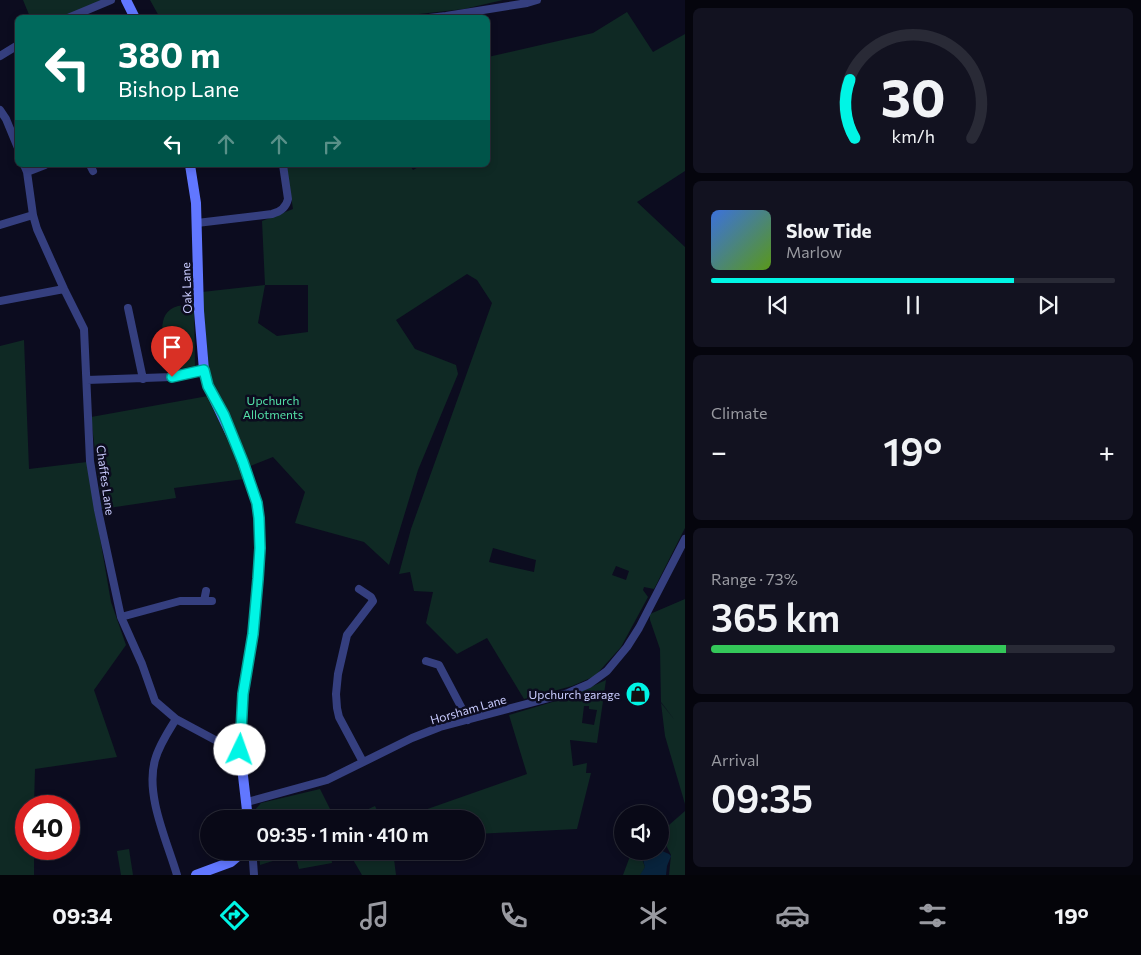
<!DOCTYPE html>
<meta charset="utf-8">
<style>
body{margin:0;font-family:Commissioner,sans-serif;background:#121220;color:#f1f3f6;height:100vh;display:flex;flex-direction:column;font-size:19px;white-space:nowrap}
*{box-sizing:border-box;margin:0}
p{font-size:16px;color:#999aa1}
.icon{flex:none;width:28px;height:28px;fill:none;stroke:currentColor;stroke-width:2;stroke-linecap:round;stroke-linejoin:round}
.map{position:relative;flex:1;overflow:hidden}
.drawer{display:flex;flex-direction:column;gap:8px;padding:8px;background:#05050d;width:456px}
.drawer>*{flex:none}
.top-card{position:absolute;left:15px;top:15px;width:475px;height:152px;border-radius:8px;box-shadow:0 2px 8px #0003,0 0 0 1px #292a36;background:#00695c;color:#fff;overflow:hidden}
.tools{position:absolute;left:614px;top:805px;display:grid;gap:10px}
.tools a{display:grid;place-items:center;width:55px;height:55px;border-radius:50%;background:#090917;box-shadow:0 2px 8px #0003,0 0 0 1px #292a36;font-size:25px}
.speed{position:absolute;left:15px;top:795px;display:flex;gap:10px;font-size:25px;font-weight:700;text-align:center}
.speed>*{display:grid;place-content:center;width:65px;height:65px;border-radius:50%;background:#090917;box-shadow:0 2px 8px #0003,0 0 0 1px #292a36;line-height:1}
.speed .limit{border:8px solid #d22;background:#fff;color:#111}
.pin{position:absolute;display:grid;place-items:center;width:42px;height:42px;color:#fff;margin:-51px -21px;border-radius:50% 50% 50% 0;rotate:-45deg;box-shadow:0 0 5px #0007}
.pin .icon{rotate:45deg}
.me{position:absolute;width:55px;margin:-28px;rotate:3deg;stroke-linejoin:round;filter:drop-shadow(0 0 4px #0008)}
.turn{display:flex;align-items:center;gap:18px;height:105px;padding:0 20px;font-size:22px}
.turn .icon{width:65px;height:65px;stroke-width:2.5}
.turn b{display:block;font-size:35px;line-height:42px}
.lanes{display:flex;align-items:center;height:48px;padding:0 20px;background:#0003;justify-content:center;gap:25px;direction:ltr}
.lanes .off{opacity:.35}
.big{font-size:38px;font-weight:600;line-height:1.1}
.drawer .tile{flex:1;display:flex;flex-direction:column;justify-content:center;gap:8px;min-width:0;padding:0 18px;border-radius:8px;background:#121220}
.drawer .dial{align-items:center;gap:0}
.dial svg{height:130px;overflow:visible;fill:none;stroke:#292a36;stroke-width:7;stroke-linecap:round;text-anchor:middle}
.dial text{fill:#f1f3f6;stroke:none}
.song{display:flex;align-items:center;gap:15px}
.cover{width:60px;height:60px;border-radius:8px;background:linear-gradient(135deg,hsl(220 70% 55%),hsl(90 70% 35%))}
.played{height:5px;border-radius:2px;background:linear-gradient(90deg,#00f5e5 75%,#292a36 75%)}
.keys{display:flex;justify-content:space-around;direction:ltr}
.heat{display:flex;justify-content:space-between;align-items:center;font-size:28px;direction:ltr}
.charge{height:8px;border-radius:4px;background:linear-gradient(90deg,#34c759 73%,#292a36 0)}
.trip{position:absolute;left:200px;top:810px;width:285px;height:50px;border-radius:25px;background:#090917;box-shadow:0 2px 8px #0003,0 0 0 1px #292a36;font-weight:600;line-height:50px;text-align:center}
.dock{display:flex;height:80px;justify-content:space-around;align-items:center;background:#040409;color:#999aa1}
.dock .icon{width:35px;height:35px}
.dock .on{color:#00f5e5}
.dock b{font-size:22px;color:#f1f3f6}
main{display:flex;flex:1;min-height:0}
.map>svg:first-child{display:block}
</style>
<main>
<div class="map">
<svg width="685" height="875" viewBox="0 0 685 875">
<rect width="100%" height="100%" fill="#0c0c1f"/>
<!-- green -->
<path fill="#0f2924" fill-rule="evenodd" d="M23 0H102L61 18 30 17Z
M150 0H503L464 9 383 18H160Z
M627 12 653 52 685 34V171L637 202 685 247V528L654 589 644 587 643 590 648 597 621 647 595 676 572 686 524 699 487 638 457 654 426 623 433 592 414 591 410 572 399 574 411 529 492 303 477 280 467 274 396 320 415 349 456 365 458 374 418 470 389 565 364 542 295 523 305 492 273 457 248 467 210 381 202 292 265 285 262 221 293 209 286 165H410L413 170 422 165H488V57L593 33ZM265 285H308V332L277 336 258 323ZM493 548 536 560 534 572 489 562ZM616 566 629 571 626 580 612 575Z
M194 304 195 366 170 370C166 351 151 313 178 306 183 305 189 305 194 304Z
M24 340 29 469 87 462 111 602 126 645 94 690 117 757 35 769 34 806H26V849H34V875H0V346Z
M208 396 224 428 244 479 174 488 176 498 102 509 91 417Z
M685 599V804L665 736 661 703 674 719 661 702 660 649 650 620V614Z
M606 680 597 743 570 740 573 766 587 763 586 773H591L577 829 476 834V819H399L527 774 509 715 569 697ZM584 706H589V709L597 710 594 725 582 723Z
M320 789 335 819H254L253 812 261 803Z
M375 806 381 819H347Z
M685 811V875H669L671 855 666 845 669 825Z
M129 849 133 875H121L117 851Z
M259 851H331L332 863 299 869 295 854 260 865Z
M348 851H393L396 875H362Z
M632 851H647L642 859 645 867 641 875H623Z"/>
<!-- water -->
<path fill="#08233c" d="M660 850 669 854 671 856 667 866 666 875H640L645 867C640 849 644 851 660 851Z"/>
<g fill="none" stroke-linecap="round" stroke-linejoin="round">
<!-- street -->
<path stroke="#353f7f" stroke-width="8" d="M68 18 111 0
M429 18 446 16 527 3 537 0
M0 56 18 45
M0 110 6 119 18 148
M24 165 27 172 33 215 37 229 64 289 84 329 90 461 98 510 121 617 142 664 155 701 176 719 232 749 240 750
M90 165 93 171
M27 172 45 165
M197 223 272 214C280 212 286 208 288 199L283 165
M0 225 33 215
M0 301 64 289
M128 308 143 379
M87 380 172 377 204 370
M359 589 371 597 373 601 347 635 338 674 336 694 337 708 339 717 363 762
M204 601 206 591
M121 617 180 601H212
M426 661 439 665 468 720
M176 719C168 732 159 745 155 760 145 795 167 841 177 875
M247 802 327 780 412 738 440 727 568 693 589 684 607 671 627 647 639 628 685 539
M254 875 253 861 254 851"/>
<!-- secondary -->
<path stroke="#6177ff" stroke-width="10" d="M126 0 135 18
M190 165 196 203 199 311 204 370 208 386 237 447 257 503 259 518 260 548 258 579 253 634 243 695 240 750 248 819
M196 875 231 862 244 851"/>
</g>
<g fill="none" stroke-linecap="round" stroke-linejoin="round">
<defs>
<path id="route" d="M172 377 204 370 208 386 224 415 243 462 257 503 259 518 260 548 258 579 253 634 243 694 240 750"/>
</defs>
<!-- route casing -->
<use href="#route" stroke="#009f95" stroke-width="12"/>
<!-- route -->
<use href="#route" stroke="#00f5e5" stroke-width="9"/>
</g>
<!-- icons -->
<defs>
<symbol id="shop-disc" viewBox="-11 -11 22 22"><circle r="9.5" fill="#00f5e5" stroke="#0c0c1f"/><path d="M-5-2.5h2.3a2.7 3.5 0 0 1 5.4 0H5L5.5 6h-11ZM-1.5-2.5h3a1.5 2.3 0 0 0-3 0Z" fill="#111"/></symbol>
</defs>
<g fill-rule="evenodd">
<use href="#shop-disc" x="624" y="680" width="28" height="28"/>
</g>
<g text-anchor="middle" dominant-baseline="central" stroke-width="5" stroke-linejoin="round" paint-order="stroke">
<!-- street labels -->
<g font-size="12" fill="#caccff" stroke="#0c0c1f">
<text transform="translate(186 288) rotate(-92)">Oak Lane</text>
<text transform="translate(106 480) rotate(82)">Chaffes Lane</text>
<text transform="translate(468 709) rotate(-16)">Horsham Lane</text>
</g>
<!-- park labels -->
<g font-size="12" fill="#53e1a7" stroke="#0c0c1f">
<text x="273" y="400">Upchurch<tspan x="273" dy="14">Allotments</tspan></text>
</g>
<!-- poi labels -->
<g font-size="12" fill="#caccff" stroke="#0c0c1f" text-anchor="end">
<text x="620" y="694">Upchurch garage</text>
</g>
</g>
</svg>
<div class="tools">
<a><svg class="icon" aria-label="sound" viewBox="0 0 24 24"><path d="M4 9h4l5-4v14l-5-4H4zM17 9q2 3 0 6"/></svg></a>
</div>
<div class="speed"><div class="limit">40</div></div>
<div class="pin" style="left:172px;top:377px;background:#d93025"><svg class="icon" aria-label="arrive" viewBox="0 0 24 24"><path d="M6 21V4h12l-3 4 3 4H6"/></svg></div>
<svg class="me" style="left:240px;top:750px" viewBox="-20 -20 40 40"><circle r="19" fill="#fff"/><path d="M0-13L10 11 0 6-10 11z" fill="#00f5e5"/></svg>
<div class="trip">09:35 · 1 min · 410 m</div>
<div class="top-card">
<div class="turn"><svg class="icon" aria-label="left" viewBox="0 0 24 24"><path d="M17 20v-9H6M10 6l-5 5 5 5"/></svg><div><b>380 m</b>Bishop Lane</div></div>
<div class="lanes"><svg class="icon" aria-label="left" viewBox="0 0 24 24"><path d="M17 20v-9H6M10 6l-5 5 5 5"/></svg><svg class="icon off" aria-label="ahead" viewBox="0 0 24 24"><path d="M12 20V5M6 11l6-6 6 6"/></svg><svg class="icon off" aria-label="ahead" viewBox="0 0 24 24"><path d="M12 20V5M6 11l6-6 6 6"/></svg><svg class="icon off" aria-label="right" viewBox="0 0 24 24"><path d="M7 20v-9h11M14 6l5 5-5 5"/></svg></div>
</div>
</div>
<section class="drawer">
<div class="tile dial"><svg viewBox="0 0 100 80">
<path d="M14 69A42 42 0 1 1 86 69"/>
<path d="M14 69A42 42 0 0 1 11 33" stroke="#00f5e5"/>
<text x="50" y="56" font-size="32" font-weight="700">30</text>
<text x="50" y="72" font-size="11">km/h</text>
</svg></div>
<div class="tile">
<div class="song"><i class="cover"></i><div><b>Slow Tide</b><p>Marlow</p></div></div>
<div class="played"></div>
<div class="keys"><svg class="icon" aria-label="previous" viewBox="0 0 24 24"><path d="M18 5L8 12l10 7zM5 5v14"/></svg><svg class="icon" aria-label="pause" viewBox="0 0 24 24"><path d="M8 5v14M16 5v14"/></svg><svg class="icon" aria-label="next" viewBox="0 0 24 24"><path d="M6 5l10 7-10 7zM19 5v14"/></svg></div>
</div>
<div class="tile"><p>Climate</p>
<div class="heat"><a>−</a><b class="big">19°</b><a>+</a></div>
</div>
<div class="tile"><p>Range · 73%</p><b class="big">365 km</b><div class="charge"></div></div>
<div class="tile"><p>Arrival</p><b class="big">09:35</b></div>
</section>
</main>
<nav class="dock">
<b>09:34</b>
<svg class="icon on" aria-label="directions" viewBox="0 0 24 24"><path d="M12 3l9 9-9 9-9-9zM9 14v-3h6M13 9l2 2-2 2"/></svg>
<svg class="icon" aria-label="music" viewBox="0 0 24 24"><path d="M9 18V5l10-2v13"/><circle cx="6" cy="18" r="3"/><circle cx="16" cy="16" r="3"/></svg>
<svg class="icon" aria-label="phone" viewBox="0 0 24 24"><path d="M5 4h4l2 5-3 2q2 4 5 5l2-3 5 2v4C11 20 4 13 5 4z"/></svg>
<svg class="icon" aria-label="climate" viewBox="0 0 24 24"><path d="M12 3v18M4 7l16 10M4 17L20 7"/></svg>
<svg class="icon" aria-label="car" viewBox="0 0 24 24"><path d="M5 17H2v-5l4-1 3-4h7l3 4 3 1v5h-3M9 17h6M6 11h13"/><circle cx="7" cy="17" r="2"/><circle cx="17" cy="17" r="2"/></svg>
<svg class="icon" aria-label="filters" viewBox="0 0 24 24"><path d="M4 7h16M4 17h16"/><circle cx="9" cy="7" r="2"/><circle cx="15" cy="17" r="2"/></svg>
<b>19°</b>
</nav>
